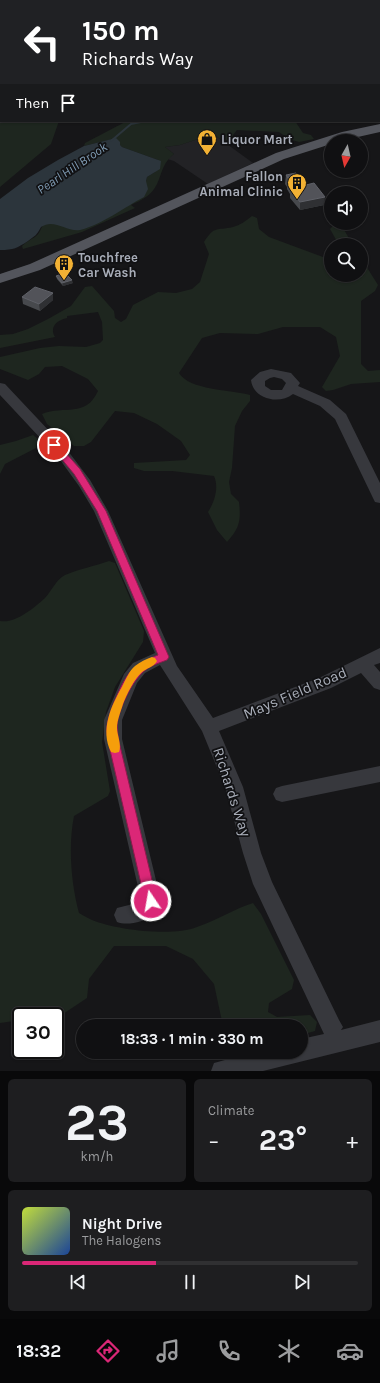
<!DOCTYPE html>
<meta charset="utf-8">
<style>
body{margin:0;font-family:Karla,sans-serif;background:#1e1e20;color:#f1f3f6;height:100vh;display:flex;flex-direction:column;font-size:15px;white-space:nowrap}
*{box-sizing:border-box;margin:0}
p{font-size:13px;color:#9c9d9f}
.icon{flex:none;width:22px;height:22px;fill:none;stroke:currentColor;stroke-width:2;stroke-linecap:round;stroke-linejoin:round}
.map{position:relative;height:1071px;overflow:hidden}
.sheet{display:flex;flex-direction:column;gap:8px;padding:8px;background:#09090a;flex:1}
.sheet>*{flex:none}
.top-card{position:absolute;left:0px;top:0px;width:380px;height:122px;box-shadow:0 1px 3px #0004,0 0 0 1px #303032;background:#202124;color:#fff;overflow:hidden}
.needle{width:26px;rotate:188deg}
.controls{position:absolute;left:324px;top:134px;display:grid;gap:8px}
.controls a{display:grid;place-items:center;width:44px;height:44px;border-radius:50%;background:#101012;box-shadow:0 1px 3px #0004,0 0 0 1px #303032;font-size:20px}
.speed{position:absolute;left:12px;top:1007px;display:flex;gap:8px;font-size:20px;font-weight:700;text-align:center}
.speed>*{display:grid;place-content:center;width:52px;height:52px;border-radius:50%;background:#101012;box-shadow:0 1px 3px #0004,0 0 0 1px #303032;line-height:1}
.speed .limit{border:2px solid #111;border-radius:6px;background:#fff;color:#111}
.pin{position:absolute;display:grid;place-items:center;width:34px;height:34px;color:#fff;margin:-17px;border:2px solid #fff;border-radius:50%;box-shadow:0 1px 4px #0007}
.me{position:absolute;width:44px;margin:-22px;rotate:348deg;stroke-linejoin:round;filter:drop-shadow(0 0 3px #0008)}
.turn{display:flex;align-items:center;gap:14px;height:84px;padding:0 16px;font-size:18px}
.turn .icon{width:52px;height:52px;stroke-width:2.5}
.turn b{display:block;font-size:28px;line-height:34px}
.then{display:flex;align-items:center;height:38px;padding:0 16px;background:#0003;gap:8px;font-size:15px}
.big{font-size:30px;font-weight:700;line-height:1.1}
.sheet .widget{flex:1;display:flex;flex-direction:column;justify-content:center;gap:6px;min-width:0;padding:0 14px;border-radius:6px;background:#1e1e20}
.sheet .dial{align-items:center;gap:0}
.dial b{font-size:52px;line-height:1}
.song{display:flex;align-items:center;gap:12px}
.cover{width:48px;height:48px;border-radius:6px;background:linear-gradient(135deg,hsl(70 70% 55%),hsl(220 70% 35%))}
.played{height:4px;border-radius:2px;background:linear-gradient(90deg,#db2777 40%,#303032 40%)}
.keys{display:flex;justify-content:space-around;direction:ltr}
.heat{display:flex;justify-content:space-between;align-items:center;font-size:22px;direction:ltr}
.sheet .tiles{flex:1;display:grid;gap:8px;grid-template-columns:1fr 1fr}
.widget:last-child{grid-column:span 2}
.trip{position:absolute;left:76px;top:1019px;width:232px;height:40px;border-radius:20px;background:#101012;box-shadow:0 1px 3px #0004,0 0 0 1px #303032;font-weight:700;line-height:40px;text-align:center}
.tab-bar{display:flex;height:64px;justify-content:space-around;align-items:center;background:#060607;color:#9c9d9f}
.tab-bar .icon{width:28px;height:28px}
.tab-bar .active{color:#db2777}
.tab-bar b{font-size:18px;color:#f1f3f6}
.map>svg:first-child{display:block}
</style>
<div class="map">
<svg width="380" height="1071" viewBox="0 0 380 1071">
<rect width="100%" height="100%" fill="#161618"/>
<!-- built -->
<path fill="#222225" d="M213 134 253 163 208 184 174 161 167 159 174 154 165 147 180 145Z"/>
<!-- green -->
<path fill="#1e261f" d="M157 0H361L365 1H149Z
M0 20 1 121H59L51 144 0 187Z
M127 121H295L303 133 311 135 314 139 299 142 289 139 279 132 237 130 233 135V139L223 141 213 134 180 145 165 147 174 154C162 164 163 171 157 184 152 195 142 200 131 205L135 208 82 232 23 249 22 246C26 242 30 240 35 237 45 230 37 220 58 224L146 181 147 177 155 172 158 160 122 147 113 139 84 146 85 143Z
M252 216 257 218 259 229 269 237 331 260V275H361V258L378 285 375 291 361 301V364L368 371 380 370V382L351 384 333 390 326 391 322 387 340 356 336 337 320 327H283L258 334 220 333 202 338 179 373C189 390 231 390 250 395V401L242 411 235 426 232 468 229 482 231 494 239 502C241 520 240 528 227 542L217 530 208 512C215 501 219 487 214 476L172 471H144L134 468V463L186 460 190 455 181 441 157 424 134 413 115 411 91 442 84 446H74L47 424 42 414C64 405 86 418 98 391L88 379 62 366 45 367 39 374 28 380 0 369V357L40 348 59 346 86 347 100 343 103 340 102 322 98 312 67 316V318C57 320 49 327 55 337L0 348V335L13 334 28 329 48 319 71 306 85 287 92 286 114 311 115 318 121 322 126 319 133 305 158 292 176 293 192 289 200 282 209 254 204 242C215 225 216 231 233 227 240 225 246 221 252 216Z
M334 223H340L353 245H339L330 229 334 225Z
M33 435 38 439 36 448 5 464 0 474V445L16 441Z
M109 561 115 563 144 631 143 642 115 687 106 712 102 742 110 791 108 796 74 816C68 846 71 883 79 913 83 915 87 918 92 920 117 930 172 937 197 927 217 920 234 909 253 903L261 914 294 980 292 989 269 1003 268 1012 277 1017 310 1015 317 1022 315 1031 301 1035V1026H223L214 984 193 959 166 946H114L89 979 87 998 60 1016H21V1020L0 1023V621C15 624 34 608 45 598 52 590 56 580 65 575 79 569 95 566 109 561Z"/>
<!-- water -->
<path fill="#2c353c" d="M116 138 120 142V145L122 147 161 161 160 169 147 177 146 181 148 189 144 197C125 207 101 225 80 230 66 232 54 218 41 227 36 236 36 235 28 241 17 248 14 250 0 250V199L28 178 58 160 84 146Z"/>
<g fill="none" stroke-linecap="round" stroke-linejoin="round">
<!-- stream -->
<path stroke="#2c353c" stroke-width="2" d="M221 1H262
M111 141 131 124 146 121"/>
<!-- minor -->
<path fill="#37383d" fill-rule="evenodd" d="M271 369 291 373 300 383 298 386 330 400 346 414 380 483V503L375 502 373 498 335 419 320 406 293 394C279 405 253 399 251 380L260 372ZM274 377 282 379 286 383 282 390H271L265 386V381L270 378Z
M0 383 5 384 68 451 90 480 108 511 177 666 213 718 319 678 380 648V663L374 665 380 672V690L374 688 361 673 331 688 219 731 243 787 261 853 272 882 339 1020 343 1027 341 1030 380 1020V1042L263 1071H211L214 1063 254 1052H301V1039L324 1034 253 884 243 853 225 787 202 731 160 665 145 673 137 683 122 720V739L161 901C159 906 157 911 153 915 144 922 127 926 117 922L114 915 117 908 137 903 141 900 104 739V720L124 674 133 663 155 653 94 511 79 486 58 457 0 395Z
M380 766V782L282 802 276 800 273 794 276 788 282 786Z"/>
<!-- major -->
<path fill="#53555c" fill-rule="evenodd" d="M380 124V132L340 141H331V144L284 159 40 270 0 283V274L30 264 276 153 342 132Z"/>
</g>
<!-- wall -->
<path fill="#47494d" d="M380 102V119L379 117V103Z
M286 175 324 205 300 210 290 198V194L287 189V187L285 184Z
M56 276 73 283 63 286 57 279Z
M53 293V300L40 311 23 304 22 297Z"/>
<!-- shaded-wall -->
<path fill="#2f3033" d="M325 197 324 205 300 210V202Z
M72 280 73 283 63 286 62 283Z
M53 293V300L40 311 39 304Z"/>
<!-- building -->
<path fill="#525359" stroke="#5f6168" d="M380 102V111L379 110V103Z
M296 173 306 185 314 183 325 197 300 202 291 190 294 189 287 181H290L286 175Z
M65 273 72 280 62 283 56 276Z
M35 287 53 293 39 304 22 297Z"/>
<!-- route -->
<path fill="#db2777" stroke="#8e194d" d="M54 442 57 443 80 469 106 511 169 657 167 660C162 662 155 664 150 667 134 675 119 708 117 725 117 733 119 742 121 750L157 901 155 905 151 907 146 905 145 901 110 750C109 742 106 734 107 726 108 714 123 678 132 670 140 663 148 659 158 655L97 511 74 474 50 445Z"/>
<!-- slow -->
<path fill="#f59e0b" d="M152 657 155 658 157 661C154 667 147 668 142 672 134 679 127 694 123 704 121 711 117 720 117 728 117 735 122 745 119 752L115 753 111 752C100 730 111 706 122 687 126 679 129 671 135 666 140 662 146 659 152 657Z"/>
<!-- icons -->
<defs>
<symbol id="shop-pin" viewBox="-11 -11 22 30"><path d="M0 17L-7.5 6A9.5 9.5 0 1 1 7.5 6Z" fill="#f2b134" stroke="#111113"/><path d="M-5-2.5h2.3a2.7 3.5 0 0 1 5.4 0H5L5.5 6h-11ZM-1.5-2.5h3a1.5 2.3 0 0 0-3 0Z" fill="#111"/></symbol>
<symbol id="building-pin" viewBox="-11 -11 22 30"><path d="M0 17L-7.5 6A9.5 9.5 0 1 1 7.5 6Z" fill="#f2b134" stroke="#111113"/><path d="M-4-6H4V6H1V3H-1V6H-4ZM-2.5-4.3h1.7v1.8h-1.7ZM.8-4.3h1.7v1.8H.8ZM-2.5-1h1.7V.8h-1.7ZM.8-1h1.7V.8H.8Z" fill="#111"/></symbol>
</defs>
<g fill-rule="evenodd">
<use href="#shop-pin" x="196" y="128" width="22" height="30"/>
<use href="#building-pin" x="286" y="172" width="22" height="30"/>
<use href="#building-pin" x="53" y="253" width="22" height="30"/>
</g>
<g text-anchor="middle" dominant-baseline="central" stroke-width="3.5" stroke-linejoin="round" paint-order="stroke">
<!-- far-poi labels -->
<g font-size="13" font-weight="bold" fill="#a8adb8" stroke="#111113" text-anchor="start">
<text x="221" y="139">Liquor Mart</text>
<text x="283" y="176" text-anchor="end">Fallon<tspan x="283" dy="15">Animal Clinic</tspan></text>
<text x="78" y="257">Touchfree<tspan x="78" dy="15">Car Wash</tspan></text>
</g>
<!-- far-water labels -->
<g font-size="13" font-style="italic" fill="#7f9bb3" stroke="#111113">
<text transform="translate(72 168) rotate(-34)">Pearl Hill Brook</text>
</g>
<!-- street labels -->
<g font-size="15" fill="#a8adb8" stroke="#111113">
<text transform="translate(295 693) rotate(-23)">Mays Field Road</text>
<text transform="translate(232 792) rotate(72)">Richards Way</text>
</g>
</g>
</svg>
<div class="controls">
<a><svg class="needle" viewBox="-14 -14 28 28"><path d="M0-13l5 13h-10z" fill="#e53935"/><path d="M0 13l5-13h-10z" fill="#9c9d9f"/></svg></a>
<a><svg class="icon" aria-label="sound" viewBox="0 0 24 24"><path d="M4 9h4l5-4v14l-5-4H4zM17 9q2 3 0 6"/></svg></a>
<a><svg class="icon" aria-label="search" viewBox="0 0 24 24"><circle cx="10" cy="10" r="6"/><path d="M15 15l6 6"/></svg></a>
</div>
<div class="speed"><div class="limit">30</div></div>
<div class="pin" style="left:54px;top:445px;background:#d93025"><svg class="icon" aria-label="arrive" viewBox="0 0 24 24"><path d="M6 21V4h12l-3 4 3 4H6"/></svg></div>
<svg class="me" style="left:151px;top:901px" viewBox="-20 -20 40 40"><circle r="17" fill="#db2777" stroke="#fff" stroke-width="3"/><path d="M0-11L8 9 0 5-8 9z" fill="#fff"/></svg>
<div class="trip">18:33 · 1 min · 330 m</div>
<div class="top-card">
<div class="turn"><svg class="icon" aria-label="left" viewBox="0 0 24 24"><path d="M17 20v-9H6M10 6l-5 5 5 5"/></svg><div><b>150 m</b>Richards Way</div></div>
<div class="then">Then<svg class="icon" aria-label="arrive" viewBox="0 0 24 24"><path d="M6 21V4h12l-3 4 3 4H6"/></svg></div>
</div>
</div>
<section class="sheet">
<div class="tiles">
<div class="widget dial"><b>23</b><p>km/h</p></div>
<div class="widget"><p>Climate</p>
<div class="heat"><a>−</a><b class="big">23°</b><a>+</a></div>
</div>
<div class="widget">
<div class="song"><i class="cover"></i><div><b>Night Drive</b><p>The Halogens</p></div></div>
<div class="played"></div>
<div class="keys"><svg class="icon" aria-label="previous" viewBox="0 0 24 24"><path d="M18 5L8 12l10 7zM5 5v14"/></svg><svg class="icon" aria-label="pause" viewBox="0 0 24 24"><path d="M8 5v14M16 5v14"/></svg><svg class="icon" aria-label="next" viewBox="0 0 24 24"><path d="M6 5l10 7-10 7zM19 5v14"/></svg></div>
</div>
</div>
</section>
<nav class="tab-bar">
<b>18:32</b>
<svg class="icon active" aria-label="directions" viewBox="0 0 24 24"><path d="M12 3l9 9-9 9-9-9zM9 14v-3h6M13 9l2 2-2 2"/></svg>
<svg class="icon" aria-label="music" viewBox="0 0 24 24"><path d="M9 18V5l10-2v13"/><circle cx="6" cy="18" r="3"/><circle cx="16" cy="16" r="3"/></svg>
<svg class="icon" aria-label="phone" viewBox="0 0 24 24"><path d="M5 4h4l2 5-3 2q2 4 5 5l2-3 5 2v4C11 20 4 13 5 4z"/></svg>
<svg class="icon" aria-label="climate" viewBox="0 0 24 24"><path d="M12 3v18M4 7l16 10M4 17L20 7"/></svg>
<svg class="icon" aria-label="car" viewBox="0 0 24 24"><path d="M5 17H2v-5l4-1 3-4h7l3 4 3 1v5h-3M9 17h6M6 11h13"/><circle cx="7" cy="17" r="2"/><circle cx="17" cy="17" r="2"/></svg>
</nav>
